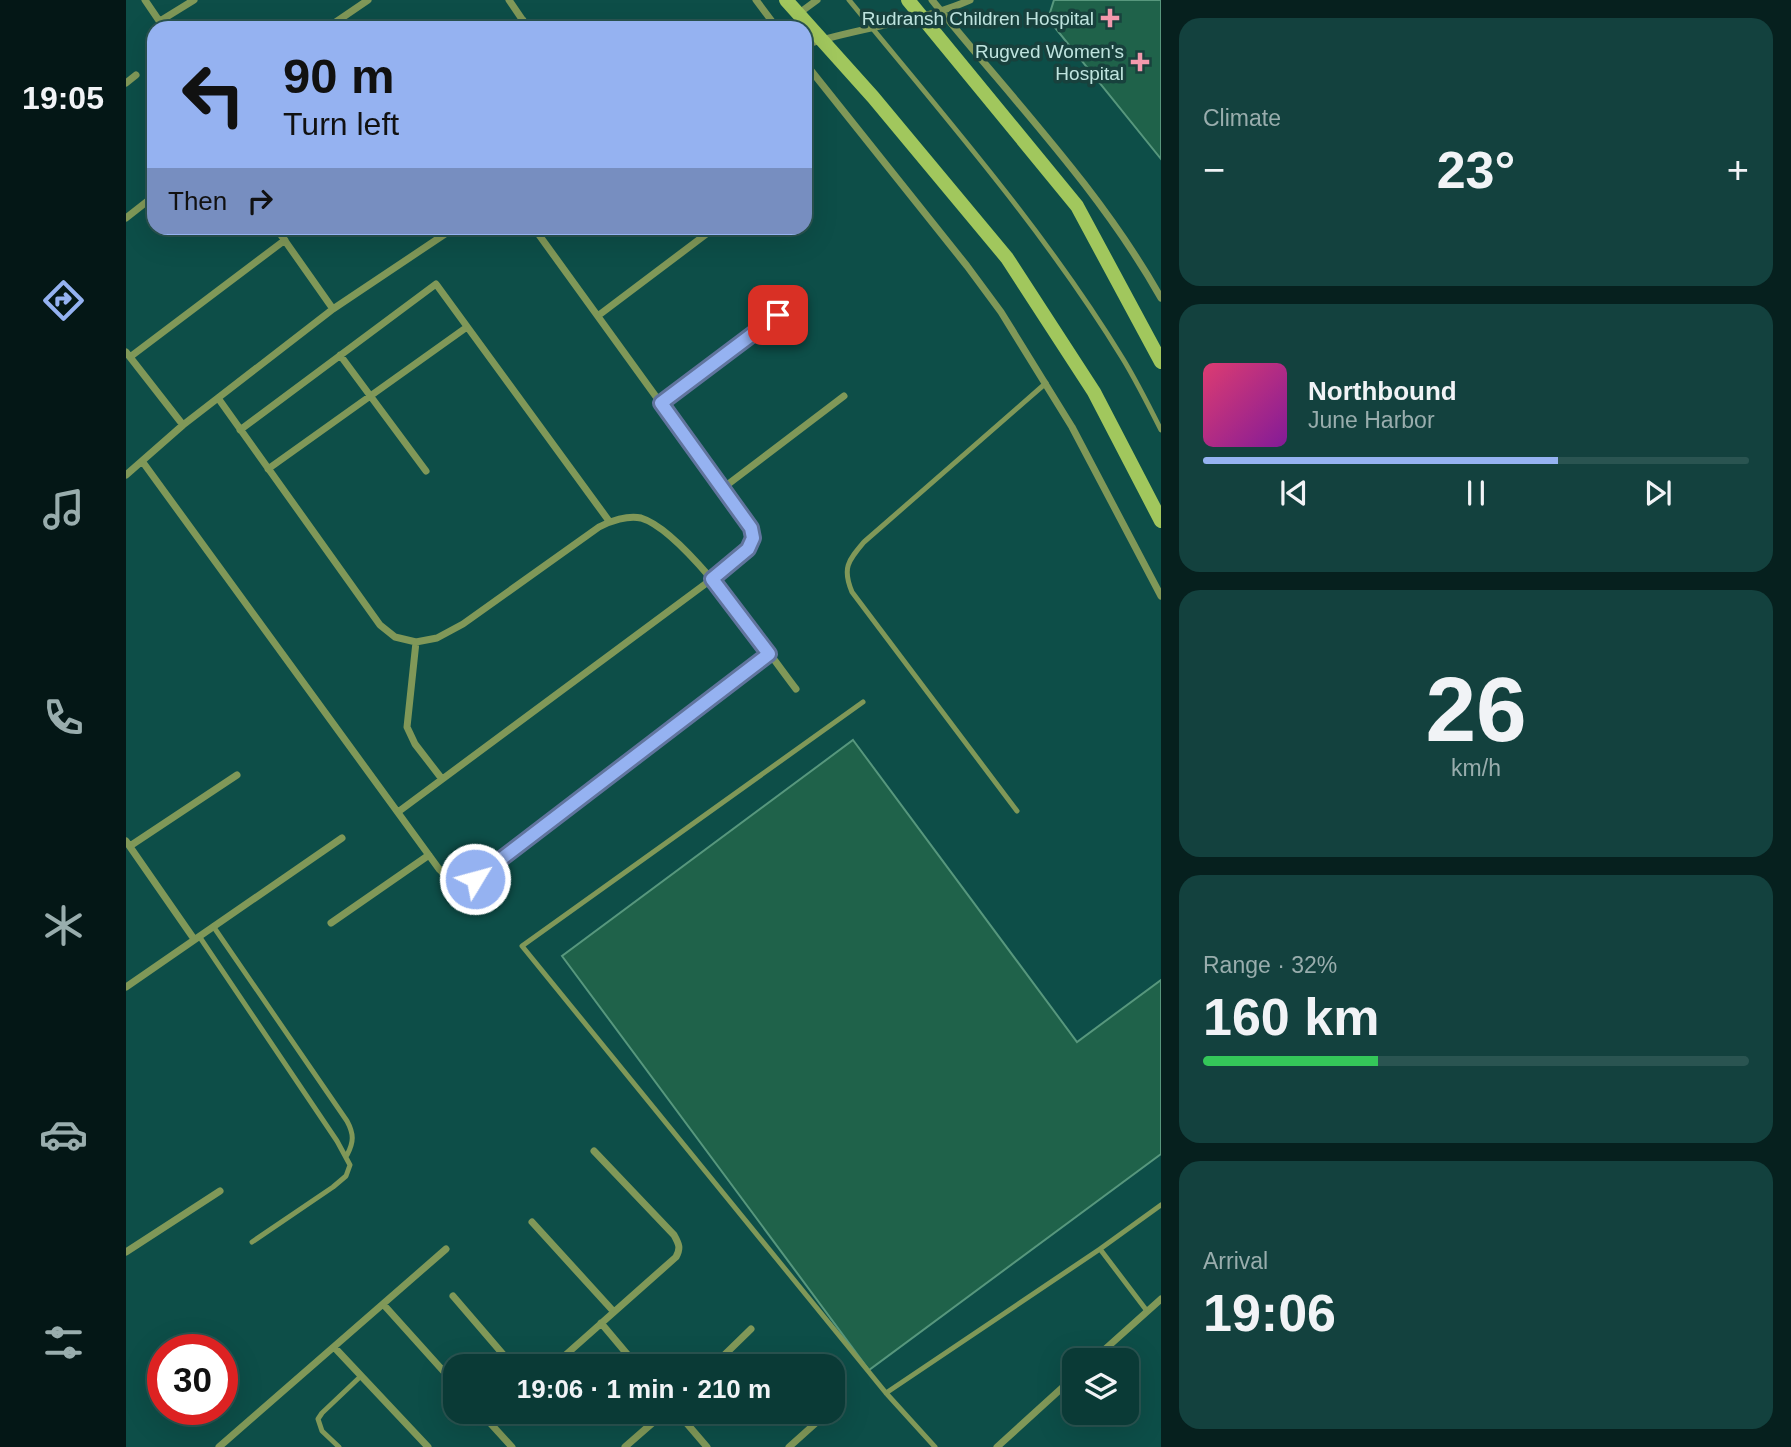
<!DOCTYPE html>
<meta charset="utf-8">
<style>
body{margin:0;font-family:Arial,sans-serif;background:#13413e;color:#f1f3f6;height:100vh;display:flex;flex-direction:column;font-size:26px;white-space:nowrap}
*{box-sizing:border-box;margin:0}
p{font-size:23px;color:#99adad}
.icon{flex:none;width:38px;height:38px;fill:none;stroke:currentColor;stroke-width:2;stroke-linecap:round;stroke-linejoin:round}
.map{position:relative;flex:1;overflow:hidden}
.side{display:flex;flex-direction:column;gap:18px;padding:18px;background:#06201e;width:630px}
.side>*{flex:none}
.hud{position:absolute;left:21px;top:21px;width:665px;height:214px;border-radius:21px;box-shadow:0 7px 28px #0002,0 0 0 2px #2a5451;background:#95b2f1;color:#111;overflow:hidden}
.buttons{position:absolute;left:936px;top:1348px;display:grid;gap:14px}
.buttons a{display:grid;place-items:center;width:77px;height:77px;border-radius:14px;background:#0a3a36;box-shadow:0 7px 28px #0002,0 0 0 2px #2a5451;font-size:35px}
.speed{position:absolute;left:21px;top:1334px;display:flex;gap:14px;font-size:35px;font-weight:700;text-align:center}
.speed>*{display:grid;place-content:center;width:91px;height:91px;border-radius:50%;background:#0a3a36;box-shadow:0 7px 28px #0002,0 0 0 2px #2a5451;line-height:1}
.speed .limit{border:10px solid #d22;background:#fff;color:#111}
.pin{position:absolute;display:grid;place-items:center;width:60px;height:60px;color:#fff;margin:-30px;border-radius:14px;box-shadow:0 4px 10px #0006}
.me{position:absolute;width:77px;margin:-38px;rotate:53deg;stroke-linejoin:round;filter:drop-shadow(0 0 5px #0008)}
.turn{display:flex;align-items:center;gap:24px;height:147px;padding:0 21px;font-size:32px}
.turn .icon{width:91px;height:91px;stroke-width:2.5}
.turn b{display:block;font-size:49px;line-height:60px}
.then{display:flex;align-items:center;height:66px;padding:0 21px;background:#0003;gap:14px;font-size:26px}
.big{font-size:52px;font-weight:800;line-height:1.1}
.side .widget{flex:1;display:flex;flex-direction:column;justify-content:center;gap:10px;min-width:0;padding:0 24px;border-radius:21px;background:#13413e}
.side .dial{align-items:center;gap:0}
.dial b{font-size:91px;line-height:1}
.song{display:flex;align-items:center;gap:21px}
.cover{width:84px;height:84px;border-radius:10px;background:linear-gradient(135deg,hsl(340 70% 55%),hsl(290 70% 35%))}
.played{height:7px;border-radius:4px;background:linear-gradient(90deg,#95b2f1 65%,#2a5451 65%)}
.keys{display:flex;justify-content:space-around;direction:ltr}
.heat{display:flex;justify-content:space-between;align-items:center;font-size:38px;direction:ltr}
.charge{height:10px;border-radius:5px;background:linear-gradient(90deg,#34c759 32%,#2a5451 0)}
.trip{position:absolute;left:317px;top:1354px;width:402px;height:70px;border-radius:21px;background:#0a3a36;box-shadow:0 7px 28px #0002,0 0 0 2px #2a5451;font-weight:800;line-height:70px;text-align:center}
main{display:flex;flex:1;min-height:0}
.menu{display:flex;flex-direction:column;width:126px;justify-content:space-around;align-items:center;background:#041716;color:#99adad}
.menu .icon{width:49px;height:49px}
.menu .selected{color:#95b2f1}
.menu b{font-size:32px;color:#f1f3f6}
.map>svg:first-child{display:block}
</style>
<main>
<nav class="menu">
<b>19:05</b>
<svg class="icon selected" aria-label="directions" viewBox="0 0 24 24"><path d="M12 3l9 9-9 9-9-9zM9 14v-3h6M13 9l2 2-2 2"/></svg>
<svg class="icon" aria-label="music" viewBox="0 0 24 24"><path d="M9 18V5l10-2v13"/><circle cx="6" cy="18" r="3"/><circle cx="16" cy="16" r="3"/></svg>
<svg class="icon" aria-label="phone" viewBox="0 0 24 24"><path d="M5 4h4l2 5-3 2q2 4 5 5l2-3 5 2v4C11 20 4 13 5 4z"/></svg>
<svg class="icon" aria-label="climate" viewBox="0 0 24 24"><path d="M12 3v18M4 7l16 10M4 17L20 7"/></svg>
<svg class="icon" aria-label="car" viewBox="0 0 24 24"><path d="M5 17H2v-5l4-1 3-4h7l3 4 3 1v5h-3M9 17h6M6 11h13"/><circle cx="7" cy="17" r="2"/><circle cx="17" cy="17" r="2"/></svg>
<svg class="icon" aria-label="filters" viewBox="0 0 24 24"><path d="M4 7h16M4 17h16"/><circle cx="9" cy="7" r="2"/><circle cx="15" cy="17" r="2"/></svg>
</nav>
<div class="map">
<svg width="1035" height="1447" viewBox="0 0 1035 1447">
<rect width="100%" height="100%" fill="#0d4e48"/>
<!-- building -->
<path fill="#1f624a" stroke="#57977d" stroke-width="2" d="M928 0H1035V159L922 19Z
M727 740 951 1042 1035 980V1154L743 1370 436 956Z"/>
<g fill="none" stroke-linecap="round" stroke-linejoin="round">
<!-- lane -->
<path stroke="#809858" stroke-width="5" d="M723 0C818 116 919 231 997 359 1011 382 1023 406 1035 430
M737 702 396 946 760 1393 809 1447
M891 811 726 592C716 568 722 561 738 542L920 383
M87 926 221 1121C228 1134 228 1142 221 1155
M73 936 211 1141 224 1165 220 1176 207 1187 126 1242
M974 1249 1021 1311
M760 1393 974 1249 1035 1205
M213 1447 196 1431 192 1419 196 1413 235 1376"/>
<!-- street -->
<path stroke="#809858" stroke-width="7" d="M19 0 38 28
M383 0 402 28
M630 0 651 28
M806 0C885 98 973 188 1035 298
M672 14 691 0
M34 21 68 0
M201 28 242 0
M385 28 397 20
M679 45C733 27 792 23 844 0
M679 63 841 266 875 312 946 427 1035 596
M0 83 10 75
M0 218 28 196
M150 228 207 309
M473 315 587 229
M0 352 57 425
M214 355 300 471
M4 357 159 240
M92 398 254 625 269 637 290 642 311 638 337 624 473 527C484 521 502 515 515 518 559 531 640 650 670 689
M535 403 652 315
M114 430 310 284 483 521
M16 461 313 869C326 882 330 887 349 879L643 654
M142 469 341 327
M0 475 57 425 207 309 328 228
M597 488 718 396
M290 642 281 727 289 744 316 779
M272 812 586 579 622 549 627 538 625 528 408 228
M0 841 68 939
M4 846 111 775
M205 923 303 855
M0 987 216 838
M406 1222 488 1312
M0 1252 94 1191
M327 1296 388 1367
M257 1304 329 1384
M475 1323 512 1367
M208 1347 302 1447
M967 1360 1035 1299
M426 1367 550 1257C555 1248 553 1244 548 1235L468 1151
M586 1367 625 1329
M354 1412 386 1447
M551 1412 581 1447
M363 1422 374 1412
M93 1447 320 1249
M499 1447 539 1412
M663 1447 701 1413
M871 1447 948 1377"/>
<!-- secondary -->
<path stroke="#a1c75d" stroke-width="14" d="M660 0 747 97 881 258 968 392 1035 521
M782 0 951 206 1035 362"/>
</g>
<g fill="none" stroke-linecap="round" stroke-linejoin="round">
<defs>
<path id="route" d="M349 879 643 654 586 579 622 549 627 538 625 528 535 403 652 315"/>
</defs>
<!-- route casing -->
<use href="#route" stroke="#61749d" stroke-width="18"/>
<!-- route -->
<use href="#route" stroke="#95b2f1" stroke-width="12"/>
</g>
<!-- markers -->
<g fill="#f29aad" stroke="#18413d" stroke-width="2.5">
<path d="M980.5 7.5h7v7h7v7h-7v7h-7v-7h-7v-7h7z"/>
<path d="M1010.5 51.5h7v7h7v7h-7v7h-7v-7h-7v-7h7z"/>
</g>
<g text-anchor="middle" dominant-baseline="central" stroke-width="7" stroke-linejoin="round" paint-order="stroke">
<!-- poi labels -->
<g font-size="19" fill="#bfe4df" stroke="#18413d" text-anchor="end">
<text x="968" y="18">Rudransh Children Hospital</text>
<text x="998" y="51">Rugved Women's<tspan x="998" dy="22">Hospital</tspan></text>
</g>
</g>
</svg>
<div class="buttons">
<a><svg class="icon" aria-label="layers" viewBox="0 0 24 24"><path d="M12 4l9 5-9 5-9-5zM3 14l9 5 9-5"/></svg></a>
</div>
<div class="speed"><div class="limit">30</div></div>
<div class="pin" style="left:652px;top:315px;background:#d93025"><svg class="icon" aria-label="arrive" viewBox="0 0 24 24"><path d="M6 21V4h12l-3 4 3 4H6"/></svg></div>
<svg class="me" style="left:349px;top:879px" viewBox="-20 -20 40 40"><circle r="17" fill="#95b2f1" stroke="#fff" stroke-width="3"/><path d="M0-11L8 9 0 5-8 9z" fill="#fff"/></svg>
<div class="trip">19:06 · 1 min · 210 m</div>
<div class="hud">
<div class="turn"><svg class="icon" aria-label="left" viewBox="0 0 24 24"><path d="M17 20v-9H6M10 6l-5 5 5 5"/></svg><div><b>90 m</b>Turn left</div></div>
<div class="then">Then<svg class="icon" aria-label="right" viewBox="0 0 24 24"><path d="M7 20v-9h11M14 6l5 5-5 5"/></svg></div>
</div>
</div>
<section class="side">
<div class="widget"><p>Climate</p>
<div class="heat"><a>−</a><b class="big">23°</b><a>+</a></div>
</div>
<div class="widget">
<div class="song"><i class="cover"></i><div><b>Northbound</b><p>June Harbor</p></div></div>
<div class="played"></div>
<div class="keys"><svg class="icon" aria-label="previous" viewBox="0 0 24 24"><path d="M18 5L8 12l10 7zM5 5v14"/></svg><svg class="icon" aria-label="pause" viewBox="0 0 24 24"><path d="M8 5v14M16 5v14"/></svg><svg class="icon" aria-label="next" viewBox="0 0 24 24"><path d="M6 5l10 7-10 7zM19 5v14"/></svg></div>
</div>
<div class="widget dial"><b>26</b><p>km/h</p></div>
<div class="widget"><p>Range · 32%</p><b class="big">160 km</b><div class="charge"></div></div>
<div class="widget"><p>Arrival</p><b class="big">19:06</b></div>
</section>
</main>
